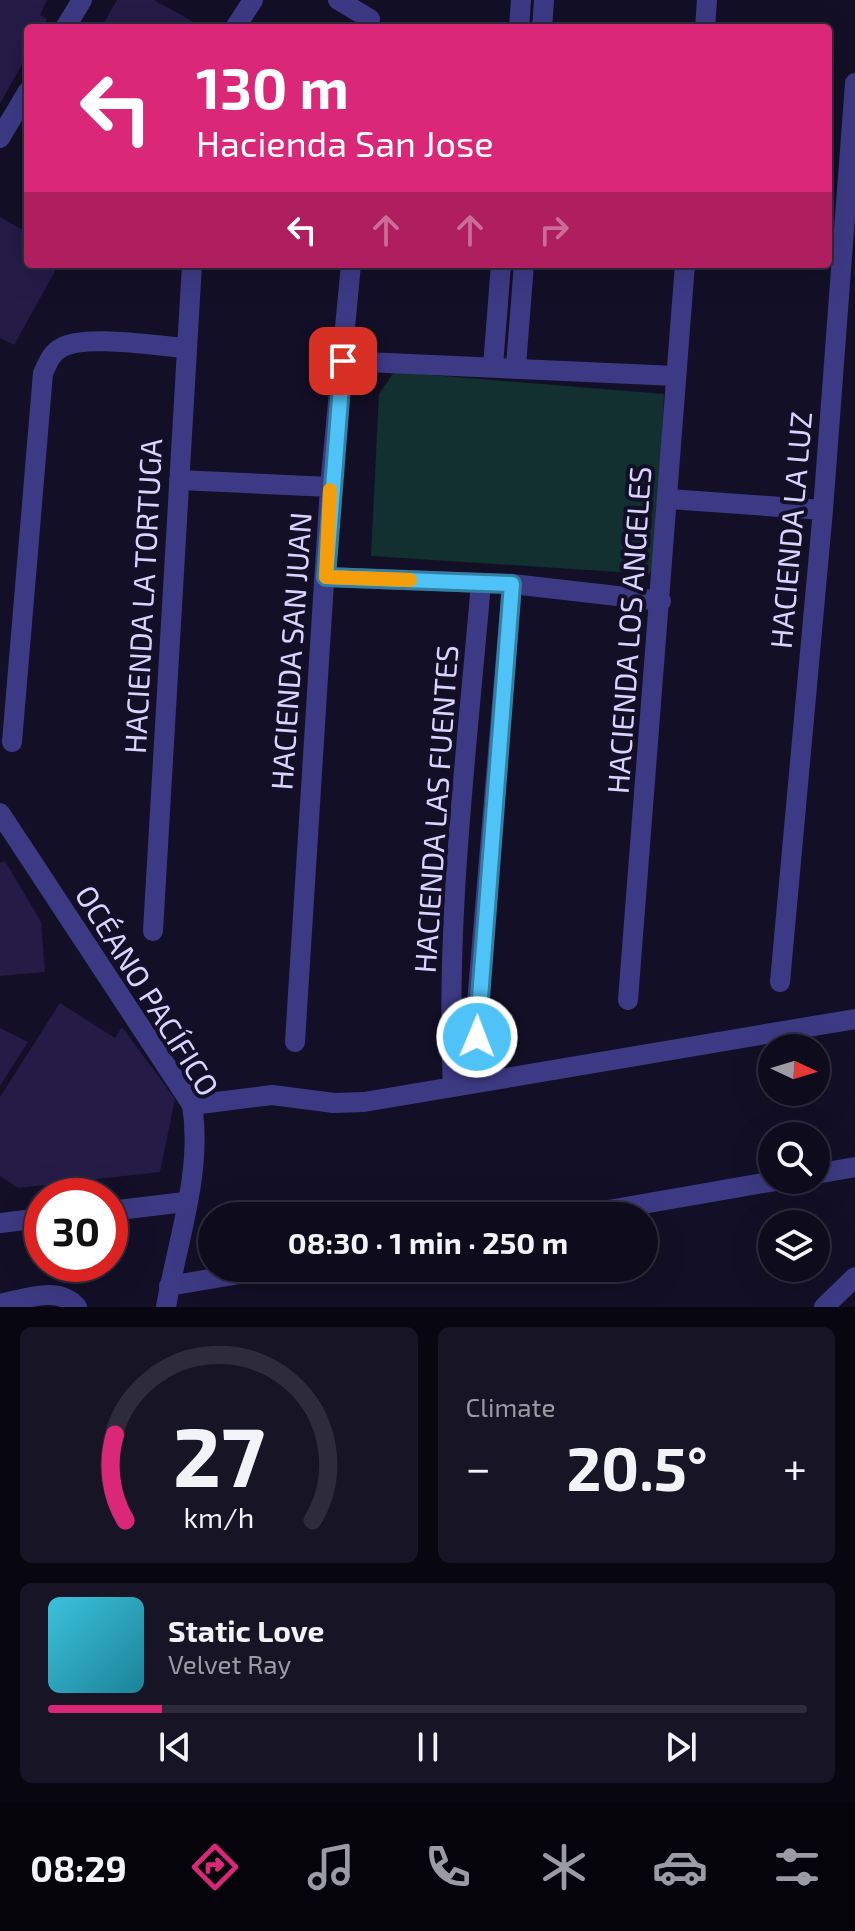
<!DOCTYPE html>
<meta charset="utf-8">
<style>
body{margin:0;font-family:"Exo 2",sans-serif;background:#171425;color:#f1f3f6;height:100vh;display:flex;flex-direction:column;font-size:30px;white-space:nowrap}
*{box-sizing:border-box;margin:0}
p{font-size:26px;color:#9b9ba3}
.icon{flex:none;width:44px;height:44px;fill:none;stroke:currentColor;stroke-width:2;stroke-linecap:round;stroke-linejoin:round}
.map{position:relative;height:1307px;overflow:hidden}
.details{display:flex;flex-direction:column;gap:20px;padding:20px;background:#08060f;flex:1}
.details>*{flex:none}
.top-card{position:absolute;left:24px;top:24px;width:808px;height:244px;border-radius:8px;box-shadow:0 8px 32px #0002,0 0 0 2px #2e2b3b;background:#db2777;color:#fff;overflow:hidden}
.needle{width:52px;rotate:94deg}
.tools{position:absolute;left:758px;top:1034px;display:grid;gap:16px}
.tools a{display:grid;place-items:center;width:72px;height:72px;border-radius:50%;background:#0e0b1c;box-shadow:0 8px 32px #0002,0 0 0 2px #2e2b3b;font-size:40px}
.speed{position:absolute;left:24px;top:1178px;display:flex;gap:16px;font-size:40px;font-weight:700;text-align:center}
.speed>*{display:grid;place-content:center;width:104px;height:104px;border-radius:50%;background:#0e0b1c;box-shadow:0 8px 32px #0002,0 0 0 2px #2e2b3b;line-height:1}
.speed .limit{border:12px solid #d22;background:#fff;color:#111}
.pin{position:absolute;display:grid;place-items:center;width:68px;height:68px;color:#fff;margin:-34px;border-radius:16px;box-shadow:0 4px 12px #0006}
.me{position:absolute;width:88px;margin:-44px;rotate:1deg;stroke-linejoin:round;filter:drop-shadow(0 0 6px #0008)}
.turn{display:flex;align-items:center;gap:28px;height:168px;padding:0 40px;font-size:36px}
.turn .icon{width:104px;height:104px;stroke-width:2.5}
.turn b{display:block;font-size:56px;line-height:68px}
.lanes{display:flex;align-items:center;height:76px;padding:0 40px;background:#0003;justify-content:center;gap:40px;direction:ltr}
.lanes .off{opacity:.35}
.big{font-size:60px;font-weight:700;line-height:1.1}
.details .tile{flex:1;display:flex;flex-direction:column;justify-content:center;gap:12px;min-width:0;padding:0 28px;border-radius:12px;background:#171425}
.details .dial{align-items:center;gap:0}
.dial svg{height:208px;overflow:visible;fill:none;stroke:#2e2b3b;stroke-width:7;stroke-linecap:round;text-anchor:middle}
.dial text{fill:#f1f3f6;stroke:none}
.song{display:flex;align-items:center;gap:24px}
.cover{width:96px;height:96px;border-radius:12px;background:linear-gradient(135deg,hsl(190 70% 55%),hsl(190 70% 35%))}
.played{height:8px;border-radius:4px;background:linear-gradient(90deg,#db2777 15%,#2e2b3b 15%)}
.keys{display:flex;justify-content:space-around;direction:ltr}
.heat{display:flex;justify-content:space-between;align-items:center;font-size:44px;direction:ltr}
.details .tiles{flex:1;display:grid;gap:20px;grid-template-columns:1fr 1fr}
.tile:last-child{grid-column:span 2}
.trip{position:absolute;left:198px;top:1202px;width:460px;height:80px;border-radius:40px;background:#0e0b1c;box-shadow:0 8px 32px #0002,0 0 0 2px #2e2b3b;font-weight:700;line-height:80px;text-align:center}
.dock{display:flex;height:128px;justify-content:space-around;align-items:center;background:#06040b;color:#9b9ba3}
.dock .icon{width:56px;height:56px}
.dock .current{color:#db2777}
.dock b{font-size:36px;color:#f1f3f6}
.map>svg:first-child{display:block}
</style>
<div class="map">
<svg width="855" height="1307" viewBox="0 0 855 1307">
<rect width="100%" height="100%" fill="#130f26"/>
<!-- green -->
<path fill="#12302f" d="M394 372 664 394 656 564 649 574 371 556 379 394Z"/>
<!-- building -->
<path fill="#241b47" d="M0 0H47L40 15 47 19 42 28H28V53L0 104Z
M117 0H154L199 25 197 28H101Z
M0 217 28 233V264H59L14 345 0 338Z
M5 861 41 922 45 972 0 976V863Z
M60 1003 115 1038 122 1027 175 1099 160 1172 18 1188 0 1176V1097Z
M0 1028 28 1042 0 1086Z"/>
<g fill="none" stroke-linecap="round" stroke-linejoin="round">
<!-- minor -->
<path stroke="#3d3a85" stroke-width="20" d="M338 0 370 19
M65 28 82 0
M235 28 253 0
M519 28 521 0
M542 28 544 0
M705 28 707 0
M0 138 28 91
M343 361 676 376
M493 366 501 264
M516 366 524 264
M179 480 330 487
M669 499 823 510
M326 577 512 584 661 601
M12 742 43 373C48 363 51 353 61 348 84 334 156 346 185 348
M0 813 192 1105C203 1171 177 1242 166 1307
M153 931 192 264
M780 982 823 510 855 83
M628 1000 685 264
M295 1042 330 487 351 264
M479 1082 476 1015 512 584
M453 1087C445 919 467 749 481 583
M192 1105 272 1095 334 1103 364 1102 855 1019
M816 1174 855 1167
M110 1211 185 1202
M574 1216 781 1180
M0 1223 42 1218
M169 1286 275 1268
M0 1304C25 1299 59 1285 77 1307
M824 1307 855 1277"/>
</g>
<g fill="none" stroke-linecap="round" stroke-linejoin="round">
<defs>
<path id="route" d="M343 361 326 577 512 584 477 1037"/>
</defs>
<!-- route casing -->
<use href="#route" stroke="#337fa1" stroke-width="20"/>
<!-- route -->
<use href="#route" stroke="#4fc3f7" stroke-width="14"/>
<!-- slow -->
<path stroke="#f59e0b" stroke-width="14" d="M330 490 326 577 410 580"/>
</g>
<g text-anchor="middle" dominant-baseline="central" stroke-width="8" stroke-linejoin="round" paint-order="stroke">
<!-- street labels -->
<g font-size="30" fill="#d9d4ff" stroke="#130f26">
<text transform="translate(790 530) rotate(-85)">HACIENDA LA LUZ</text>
<text transform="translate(142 596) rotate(-87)">HACIENDA LA TORTUGA</text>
<text transform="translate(628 630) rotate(-86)">HACIENDA LOS ANGELES</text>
<text transform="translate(290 651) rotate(-86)">HACIENDA SAN JUAN</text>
<text transform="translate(435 809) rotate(-86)">HACIENDA LAS FUENTES</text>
<text transform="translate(148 990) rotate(58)">OCÉANO PACÍFICO</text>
</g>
</g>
</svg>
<div class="tools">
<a><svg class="needle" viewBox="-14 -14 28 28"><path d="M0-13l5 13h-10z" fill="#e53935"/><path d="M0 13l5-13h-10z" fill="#9b9ba3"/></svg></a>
<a><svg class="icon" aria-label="search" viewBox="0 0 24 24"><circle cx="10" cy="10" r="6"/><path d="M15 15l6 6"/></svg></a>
<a><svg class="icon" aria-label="layers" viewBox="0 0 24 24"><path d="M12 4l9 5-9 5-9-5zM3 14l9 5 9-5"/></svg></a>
</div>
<div class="speed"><div class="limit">30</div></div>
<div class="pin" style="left:343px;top:361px;background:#d93025"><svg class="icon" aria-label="arrive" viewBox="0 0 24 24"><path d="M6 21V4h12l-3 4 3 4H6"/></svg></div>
<svg class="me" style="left:477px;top:1037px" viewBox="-20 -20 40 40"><circle r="17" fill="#4fc3f7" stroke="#fff" stroke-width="3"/><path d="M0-11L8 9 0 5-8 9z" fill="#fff"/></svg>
<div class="trip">08:30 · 1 min · 250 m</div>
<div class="top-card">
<div class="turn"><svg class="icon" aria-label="left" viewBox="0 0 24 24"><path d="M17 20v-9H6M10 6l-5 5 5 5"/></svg><div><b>130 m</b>Hacienda San Jose</div></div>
<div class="lanes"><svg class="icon" aria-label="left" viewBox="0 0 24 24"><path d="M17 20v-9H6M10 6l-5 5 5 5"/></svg><svg class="icon off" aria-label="ahead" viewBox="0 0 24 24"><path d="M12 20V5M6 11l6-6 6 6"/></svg><svg class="icon off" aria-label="ahead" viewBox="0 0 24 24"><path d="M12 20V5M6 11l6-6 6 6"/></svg><svg class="icon off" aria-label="right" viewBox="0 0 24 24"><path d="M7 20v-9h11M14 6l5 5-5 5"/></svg></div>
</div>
</div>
<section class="details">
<div class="tiles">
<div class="tile dial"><svg viewBox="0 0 100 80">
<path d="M14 69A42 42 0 1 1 86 69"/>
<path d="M14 69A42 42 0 0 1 10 36" stroke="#db2777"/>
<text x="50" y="56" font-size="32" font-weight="700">27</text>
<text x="50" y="72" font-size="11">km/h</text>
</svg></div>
<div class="tile"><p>Climate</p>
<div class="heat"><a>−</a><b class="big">20.5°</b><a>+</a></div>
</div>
<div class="tile">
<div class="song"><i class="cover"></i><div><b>Static Love</b><p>Velvet Ray</p></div></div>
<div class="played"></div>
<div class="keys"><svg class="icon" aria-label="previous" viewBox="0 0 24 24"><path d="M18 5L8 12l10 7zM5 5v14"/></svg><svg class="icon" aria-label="pause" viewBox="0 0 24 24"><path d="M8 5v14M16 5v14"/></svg><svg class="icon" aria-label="next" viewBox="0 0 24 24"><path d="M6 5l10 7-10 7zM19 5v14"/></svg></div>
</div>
</div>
</section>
<nav class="dock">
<b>08:29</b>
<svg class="icon current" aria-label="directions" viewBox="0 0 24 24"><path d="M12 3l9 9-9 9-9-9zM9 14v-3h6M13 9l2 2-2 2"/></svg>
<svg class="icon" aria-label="music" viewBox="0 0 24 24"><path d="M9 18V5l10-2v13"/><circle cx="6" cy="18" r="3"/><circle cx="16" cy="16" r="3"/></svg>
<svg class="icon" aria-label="phone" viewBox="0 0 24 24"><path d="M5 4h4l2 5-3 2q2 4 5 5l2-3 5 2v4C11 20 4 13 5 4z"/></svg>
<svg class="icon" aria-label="climate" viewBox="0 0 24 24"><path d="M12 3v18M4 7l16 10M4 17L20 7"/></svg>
<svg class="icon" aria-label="car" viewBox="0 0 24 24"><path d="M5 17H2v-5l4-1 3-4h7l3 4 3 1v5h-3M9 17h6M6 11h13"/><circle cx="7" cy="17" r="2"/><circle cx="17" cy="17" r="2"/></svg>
<svg class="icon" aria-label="filters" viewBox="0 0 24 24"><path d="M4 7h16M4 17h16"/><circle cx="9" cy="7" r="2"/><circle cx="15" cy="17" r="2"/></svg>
</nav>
